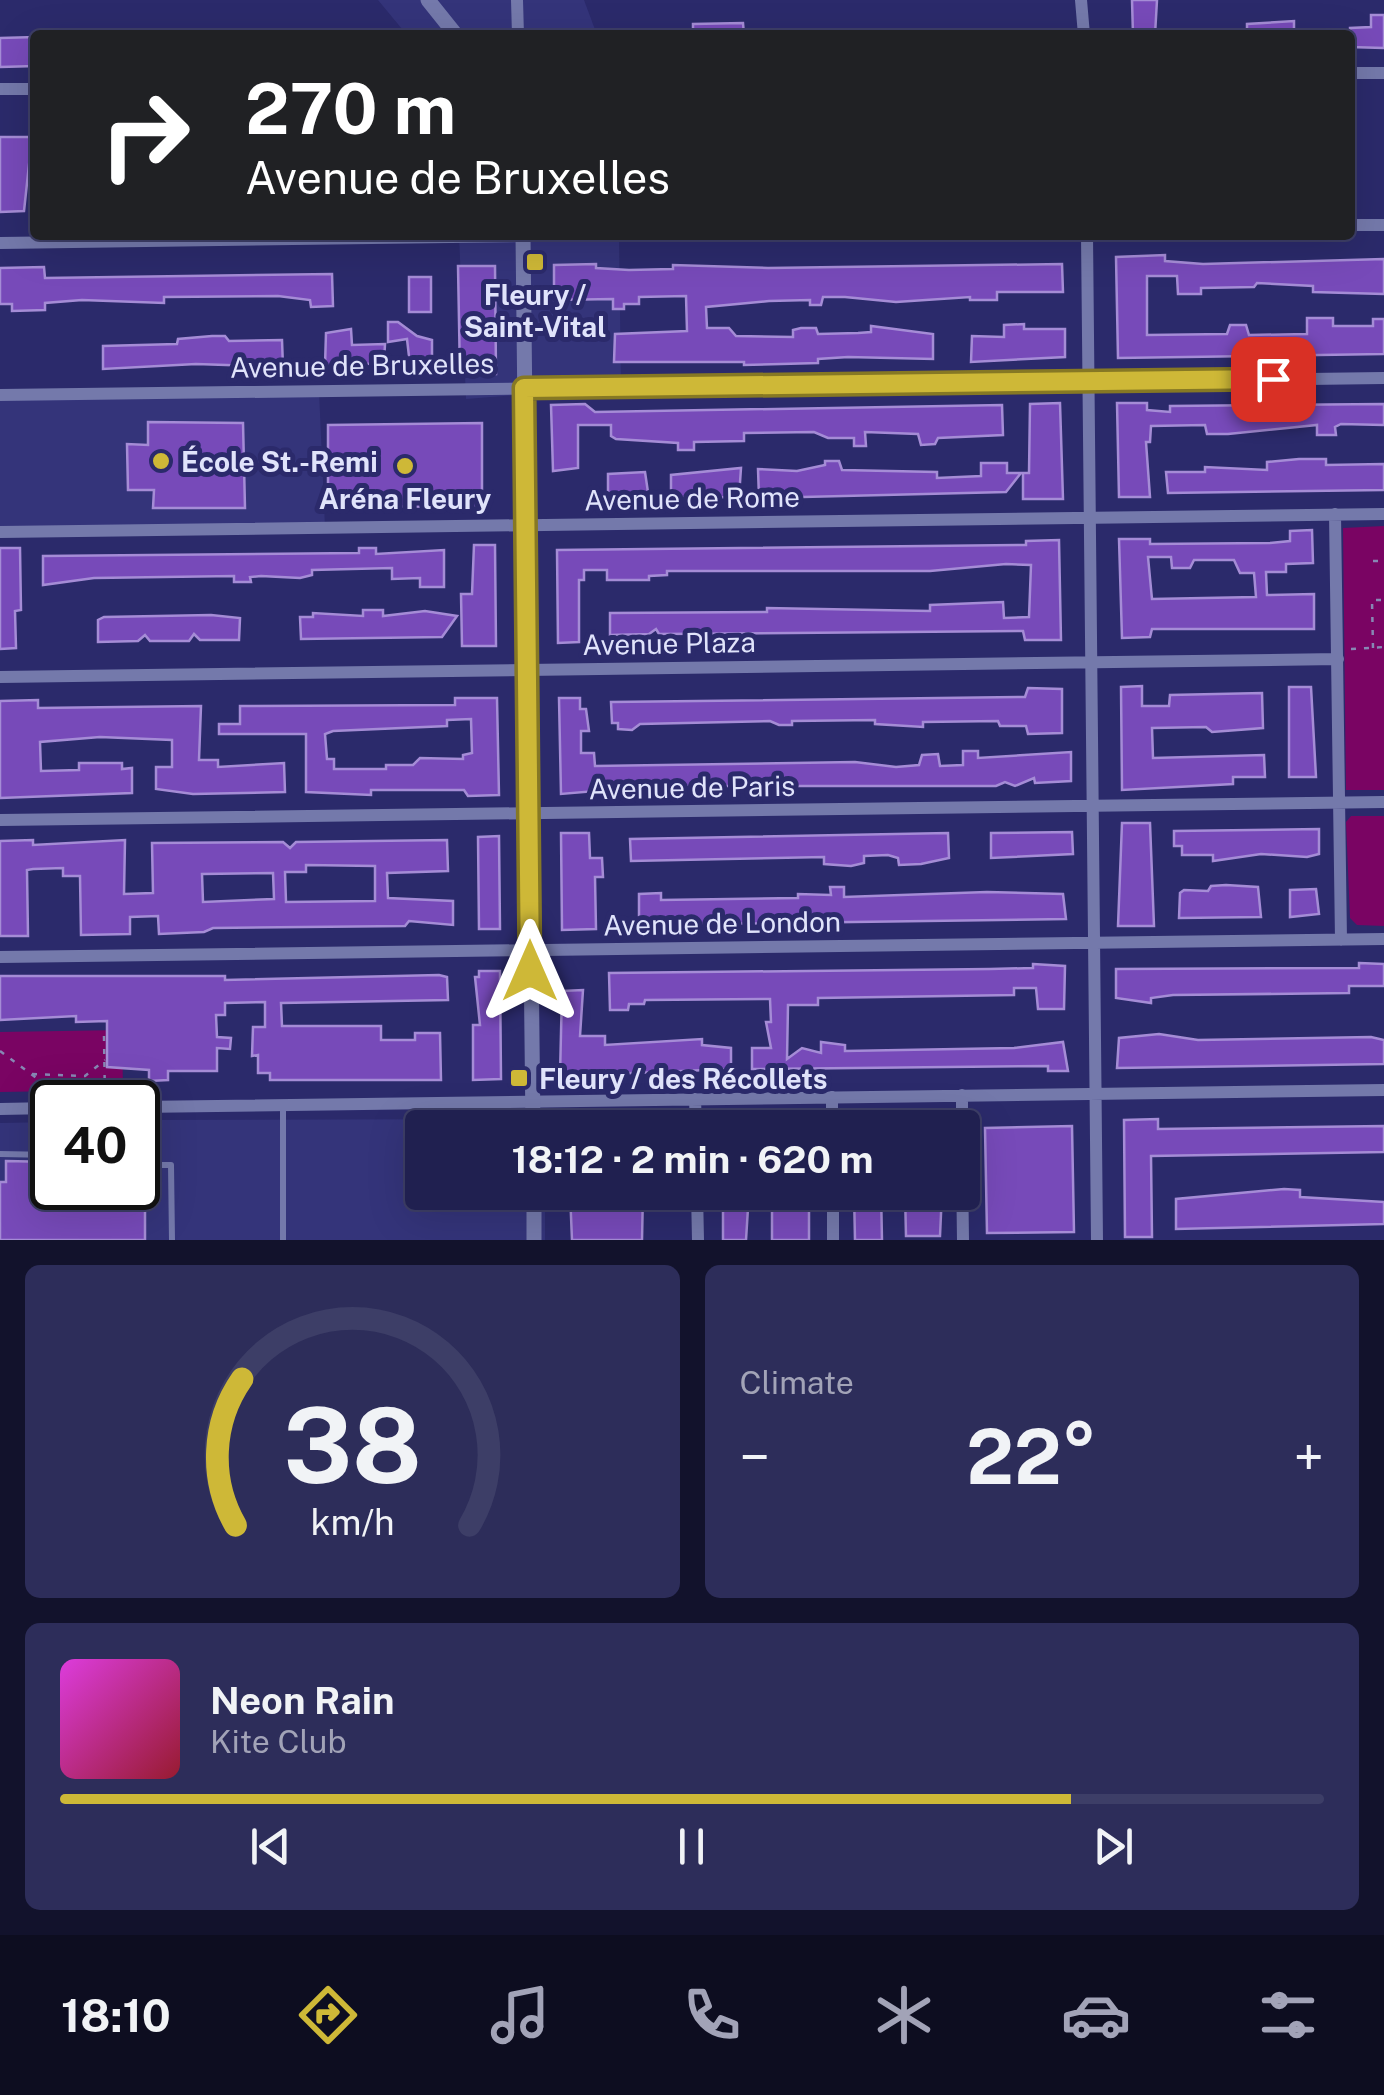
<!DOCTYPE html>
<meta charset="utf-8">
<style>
body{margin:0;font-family:"Public Sans",sans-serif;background:#2d2d5a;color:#f1f3f6;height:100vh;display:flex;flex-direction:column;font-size:38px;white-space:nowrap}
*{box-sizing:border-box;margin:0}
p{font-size:32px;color:#a2a3b7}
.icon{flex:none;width:55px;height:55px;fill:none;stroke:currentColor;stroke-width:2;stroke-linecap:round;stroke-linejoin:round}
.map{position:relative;height:1240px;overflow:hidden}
.sheet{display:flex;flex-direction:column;gap:25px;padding:25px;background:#12122c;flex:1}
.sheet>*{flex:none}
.hud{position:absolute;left:30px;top:30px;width:1325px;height:210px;border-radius:10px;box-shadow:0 10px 40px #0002,0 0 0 2px #3d3e67;background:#202124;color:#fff;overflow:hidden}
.speed{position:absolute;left:30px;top:1080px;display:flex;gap:20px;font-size:50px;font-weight:700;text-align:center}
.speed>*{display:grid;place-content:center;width:130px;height:130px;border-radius:50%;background:#202050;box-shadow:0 10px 40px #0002,0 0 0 2px #3d3e67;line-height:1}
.speed .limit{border:5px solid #111;border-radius:15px;background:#fff;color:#111}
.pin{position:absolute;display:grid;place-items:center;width:85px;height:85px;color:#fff;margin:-42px;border-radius:20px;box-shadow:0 5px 15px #0006}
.me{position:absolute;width:110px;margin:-55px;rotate:0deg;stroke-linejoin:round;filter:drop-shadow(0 0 8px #0008)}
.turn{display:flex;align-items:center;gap:35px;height:210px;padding:0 50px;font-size:45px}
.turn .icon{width:130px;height:130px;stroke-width:2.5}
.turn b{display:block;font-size:70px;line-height:85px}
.big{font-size:75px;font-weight:700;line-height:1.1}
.sheet .widget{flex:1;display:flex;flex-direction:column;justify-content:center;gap:15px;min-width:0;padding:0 35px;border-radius:15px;background:#2d2d5a}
.sheet .dial{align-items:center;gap:0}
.dial svg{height:260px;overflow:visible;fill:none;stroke:#3d3e67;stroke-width:7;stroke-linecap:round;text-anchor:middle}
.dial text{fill:#f1f3f6;stroke:none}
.song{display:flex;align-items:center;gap:30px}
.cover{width:120px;height:120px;border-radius:15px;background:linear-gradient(135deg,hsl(300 70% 55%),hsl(350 70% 35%))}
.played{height:10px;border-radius:5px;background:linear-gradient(90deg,#ceb837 80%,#3d3e67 80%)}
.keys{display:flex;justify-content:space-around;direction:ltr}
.heat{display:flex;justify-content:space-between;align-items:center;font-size:55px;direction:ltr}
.sheet .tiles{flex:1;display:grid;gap:25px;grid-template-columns:1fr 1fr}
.widget:last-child{grid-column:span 2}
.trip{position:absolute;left:405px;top:1110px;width:575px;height:100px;border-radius:10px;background:#202050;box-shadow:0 10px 40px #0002,0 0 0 2px #3d3e67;font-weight:700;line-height:100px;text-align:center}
.tab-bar{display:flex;height:160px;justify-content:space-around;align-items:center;background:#0d0d20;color:#a2a3b7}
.tab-bar .icon{width:70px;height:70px}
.tab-bar .on{color:#ceb837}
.tab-bar b{font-size:45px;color:#f1f3f6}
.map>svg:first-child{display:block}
</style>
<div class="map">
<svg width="1384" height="1240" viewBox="0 0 1384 1240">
<rect width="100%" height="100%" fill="#2b2a6b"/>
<!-- built -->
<path fill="#34347a" d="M378 0H584L597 35H407Z
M459 235H619L621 387 466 399Z
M319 391 325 527 0 532V395Z
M545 1119V1127L422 1128V1192L545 1193V1240H0V1123L52 1122V1188H138V1120Z"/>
<!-- green -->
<path fill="#7a0463" d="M1384 526V790H1346L1343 528Z
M1351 816H1384V926L1357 925 1350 918 1346 822Z
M122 1030 123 1090 0 1092V1032Z"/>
<!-- building -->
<path fill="#774ab9" stroke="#a58cd6" stroke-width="2.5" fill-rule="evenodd" d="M1132 0H1157L1155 35H1133Z
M1371 15H1384V48L1350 47V28L1371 27Z
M1294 21V35H1247V24Z
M743 23 744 35H693V24Z
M35 37V66L0 67V38Z
M0 137H32L24 211 0 212Z
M1165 255V261L1203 264 1384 259V294L1313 292V286L1257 283 1254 287 1201 288V294H1178L1177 276H1147V335L1227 334 1230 325H1246L1249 335 1307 334V318H1333V326H1373V319H1384V354L1118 358 1116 257Z
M596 264V268L629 270 673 269V265L768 268 1062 264 1063 292H997V300H970V297L896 302 845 297H823L821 305H810V300L769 301 706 307 707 328H729L736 336 793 337V330L801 328H816L818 334 858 333 871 332V326L933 334V359L848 357 818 359V363L744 365V362H614L615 334 687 331 686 296 639 297V304H624V309H613V299L554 300V265Z
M458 266H495L496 374 460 375Z
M44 267 45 278 332 274 333 306 311 307 310 300 278 296 164 297V303L82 300 45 303V310L12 311V304H0V268Z
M409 277H431V312H409Z
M388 322H398L417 336 432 340V364L410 365 407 339 388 342Z
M1024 324V329H1065V357L971 362 972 336 1004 337V325Z
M351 329 352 345 385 344 384 363 325 366 326 333Z
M212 336H225L229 341 282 340 283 367 196 364 103 369V346L177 344 178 339Z
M1060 403 1063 499H1023V473H1029L1030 404Z
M1117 403H1147V410L1170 412V406L1384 404V425L1341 424 1335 427 1336 435H1317V425L1228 434H1207L1205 425 1151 426 1150 442H1146L1150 497H1119Z
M585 404 595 412 1002 405 1003 435 938 438 935 444 921 445 918 434 865 432 866 446H854V438H828L814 432 744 433V441L694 442V450H678V443L616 439 611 436V425H578V468L553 471 551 405Z
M148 422 243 423 245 508H153L154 490H128L127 444 148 445Z
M482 423V507L328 506V425Z
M1299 459H1326V465L1384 464V490L1168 493 1166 472H1205V467L1267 470V462Z
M825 461H839L842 470 937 472V478L981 476V463H1007V473H1021L1006 492 759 498 758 469 797 471 825 465Z
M741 468 739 497 671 498V475Z
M645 472 649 499 608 500V474Z
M1312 530 1313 563 1286 564V572H1266L1267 595 1314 594V629H1152L1150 637 1122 638 1119 539H1150V544L1270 543 1290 541V531ZM1148 557H1171L1172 568H1190L1194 560H1234L1240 573H1254L1256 597 1152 599Z
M1059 540 1061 640H1025L1023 631 659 634 656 629 649 634 610 635V613L767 612V608L930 611V605L1003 602 1004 618 1029 617 1031 565 1006 564 930 571H667V575L649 576V580H607V570H584V580H579V642L558 643 557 550 1026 545V541Z
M474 545H495L496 646H462L461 594H472Z
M0 548H20L21 610 15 611 16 648 0 649Z
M359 548H376V554L444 550V587H420V578L392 579V568L312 570V575L300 578 261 576 250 577 251 582H234V576L94 578 43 585V556L359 553Z
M363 610H383V616L425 611 457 616 442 637 301 639 300 617H313V613L363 616Z
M211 615 240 618 239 640H200L194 634 189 641H150L145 635 138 641 98 642V620L104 617Z
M1142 686V706H1169L1170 695 1262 693 1263 728 1212 732 1206 727 1152 728 1153 758 1264 755 1265 777H1233V784L1122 790 1121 687Z
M1289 687H1311L1316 777H1289Z
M1028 688 1062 689V733L1028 734 1026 726H1000L998 721 923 722V727L875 724V720L792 721V725H779L770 721 640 724 632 730 618 729V723H612L611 702 1025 697Z
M455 698H497L499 795 468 796 464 790H371V795L306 792V734H219V724H240V706L455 705ZM471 719 472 753 463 755V759L420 758 413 765H386V769H334V759H327L325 734 333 731 447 726V720Z
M559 698H580V709H586L589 731H581V753H594L595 766 855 762 896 767 919 765 922 755 938 754 940 766 963 765V751H978V758L1071 752V781L1035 783 1034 778 1015 786 1005 782 996 786H655L561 794Z
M38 700V708L201 706 199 760H218V767L284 763 285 792 193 794 156 789V767H172V740L100 737 40 742 41 771 79 770V763H122V769L132 768V793L0 798V701Z
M1122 823H1150L1154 926H1118Z
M1319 829V854L1307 857 1261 854 1213 861V855H1182V846H1174V831Z
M1072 832 1073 854 991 858V833Z
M561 833H589L590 858H602L603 877H595L596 929 562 930Z
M948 833 949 858 921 864 899 865 898 858 888 855 864 856V863L851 866 824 864V857L631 861 630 839Z
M499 836 500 929H479L478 837Z
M33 840V845L125 840 124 894 153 893 152 843 283 842 290 848 296 842 447 840 448 871 387 873 388 898 453 901V925L409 921 405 926 213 928 204 932 159 934 158 916 130 917V934L81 935 80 876H63V868L33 869 27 870 28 936H0V841ZM306 865 375 866V901L286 902 285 872H306ZM273 873 274 899 203 902 202 874Z
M1226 885 1258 887 1261 917 1179 918 1180 893 1184 890 1208 891 1211 886Z
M830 887H844V897L987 892 1063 894 1066 919 639 925V894L661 893V900L798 898V894L831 895Z
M1316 889 1319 914 1290 917V890Z
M1359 963 1384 964V986H1349V993L1173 995 1151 998V1003L1116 998V969L1359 968Z
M1033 964 1065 966 1064 1009H1038L1036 988H1014V995L818 998V1005H788L787 1059 802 1048 821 1053V1042L845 1045V1051L1014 1048 1063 1042 1068 1071H1048V1066L752 1069V1048H771L766 1022H771L770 999 645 1000 644 1004H629L628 1010H610L609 973 990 969 1033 968Z
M479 971H500L501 1079 473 1080V1025H480L475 977H479Z
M0 976H225V980L439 975 447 977 448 1000 281 1003 282 1026H381V1040H415V1033H440L441 1080H270V1073H258V1055L252 1056 253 1027H265V1002L225 1003V1015H216L217 1037 231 1038 230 1049 217 1048V1071H168V1080L149 1081V1070L107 1067V1021L76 1022V1016L0 1020Z
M583 990 580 1036H605V1045L702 1039V1045L731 1048V1069L560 1076 562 991Z
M1159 1034 1198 1040 1371 1037 1384 1040V1064L1117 1068 1119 1038Z
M1158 1119V1129L1384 1126V1152L1151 1156 1152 1237H1125L1124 1120Z
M1072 1126 1074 1232 987 1233 985 1128Z
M6 1161 52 1162V1188H145V1240H0V1182H6Z
M1284 1189 1300 1190V1197L1384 1202V1224L1176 1229V1199Z
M570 1192H643L642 1240H572Z
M723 1192H749L746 1240H723Z
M772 1192H809V1240H772Z
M854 1192H881L882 1240H855Z
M905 1192H942L940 1236H906Z"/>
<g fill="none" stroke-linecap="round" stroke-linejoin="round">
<!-- path -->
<path stroke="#8788b4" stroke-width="2.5" stroke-dasharray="5 8" stroke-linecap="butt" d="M1373 561H1384
M1373 648 1372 600H1384
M1351 649 1384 647
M104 1036 105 1102
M0 1051 69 1102
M32 1074 85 1076 105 1060"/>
<!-- service -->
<path stroke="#7479ab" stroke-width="6" d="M283 1107V1240
M0 1154 52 1155
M138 1165H171L172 1240
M148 1165V1107"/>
<!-- minor -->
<path stroke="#7479ab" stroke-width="12" d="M517 0 518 35
M1081 0 1084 35
M1350 73H1384
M0 89H35
M1350 225H1384
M1087 235 1097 1240
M0 243 598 235
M0 395 1384 378
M1335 514 1341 940
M0 532 1384 514
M0 677 1338 659
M0 820 1384 802
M0 957 1384 939
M962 1095V1128
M832 1097V1128
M695 1099 696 1128
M138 1107 1384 1090
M0 1109 52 1108
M962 1166 963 1240
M697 1192 698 1240
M833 1192V1240"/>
<!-- tertiary -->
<path stroke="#7479ab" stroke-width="15" d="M428 0 456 35
M523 235 533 1128
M534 1192V1240"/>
</g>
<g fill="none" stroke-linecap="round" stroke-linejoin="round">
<defs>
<path id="route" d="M530 971 524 388 1273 379"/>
</defs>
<!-- route casing -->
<use href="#route" stroke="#867824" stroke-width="25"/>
<!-- route -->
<use href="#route" stroke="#ceb837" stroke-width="18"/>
</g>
<!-- markers -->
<g fill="#ceb837" stroke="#2b2a6b" stroke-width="4">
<rect x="525" y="252" width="20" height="20" rx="5"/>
<circle cx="161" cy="461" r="10"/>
<circle cx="405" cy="466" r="10"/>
<rect x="509" y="1068" width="20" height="20" rx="5"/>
</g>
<g text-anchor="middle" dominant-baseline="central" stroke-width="10" stroke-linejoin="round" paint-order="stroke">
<!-- poi labels -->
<g font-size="28" font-weight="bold" fill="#e0e3fb" stroke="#2b2a6b">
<text x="535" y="294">Fleury /<tspan x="535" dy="32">Saint-Vital</tspan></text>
<text x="181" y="461" text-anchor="start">École St.-Remi</text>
<text x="405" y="498">Aréna Fleury</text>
<text x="539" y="1078" text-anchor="start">Fleury / des Récollets</text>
</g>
<!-- street labels -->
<g font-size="28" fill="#e0e3fb" stroke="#2b2a6b">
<text transform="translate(362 365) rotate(-1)">Avenue de Bruxelles</text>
<text transform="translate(692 498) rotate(-1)">Avenue de Rome</text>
<text transform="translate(669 643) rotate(-1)">Avenue Plaza</text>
<text transform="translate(692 787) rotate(-1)">Avenue de Paris</text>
<text transform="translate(722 923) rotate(-1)">Avenue de London</text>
</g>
</g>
</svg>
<div class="speed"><div class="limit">40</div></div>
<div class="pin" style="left:1273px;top:379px;background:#d93025"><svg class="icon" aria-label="arrive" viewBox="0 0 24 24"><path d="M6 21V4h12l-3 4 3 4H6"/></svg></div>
<svg class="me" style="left:530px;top:971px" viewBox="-20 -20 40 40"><path d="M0-17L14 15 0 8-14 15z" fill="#ceb837" stroke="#fff" stroke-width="4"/></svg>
<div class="trip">18:12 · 2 min · 620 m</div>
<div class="hud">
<div class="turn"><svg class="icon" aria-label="right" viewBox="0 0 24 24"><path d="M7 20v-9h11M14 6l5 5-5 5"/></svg><div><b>270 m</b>Avenue de Bruxelles</div></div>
</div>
</div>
<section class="sheet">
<div class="tiles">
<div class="widget dial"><svg viewBox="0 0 100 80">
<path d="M14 69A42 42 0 1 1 86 69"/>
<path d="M14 69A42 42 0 0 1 16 24" stroke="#ceb837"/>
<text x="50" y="56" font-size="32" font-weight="700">38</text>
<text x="50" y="72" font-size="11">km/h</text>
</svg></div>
<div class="widget"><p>Climate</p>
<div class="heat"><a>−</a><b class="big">22°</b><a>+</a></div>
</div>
<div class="widget">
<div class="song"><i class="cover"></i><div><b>Neon Rain</b><p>Kite Club</p></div></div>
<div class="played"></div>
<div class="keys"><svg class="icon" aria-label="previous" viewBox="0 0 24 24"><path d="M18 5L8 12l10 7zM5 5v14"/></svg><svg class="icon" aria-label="pause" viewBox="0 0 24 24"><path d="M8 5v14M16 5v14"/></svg><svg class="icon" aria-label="next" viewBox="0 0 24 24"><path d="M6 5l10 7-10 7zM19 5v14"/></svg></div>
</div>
</div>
</section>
<nav class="tab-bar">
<b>18:10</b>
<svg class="icon on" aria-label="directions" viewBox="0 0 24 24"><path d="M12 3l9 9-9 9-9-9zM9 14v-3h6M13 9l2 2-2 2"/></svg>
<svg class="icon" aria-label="music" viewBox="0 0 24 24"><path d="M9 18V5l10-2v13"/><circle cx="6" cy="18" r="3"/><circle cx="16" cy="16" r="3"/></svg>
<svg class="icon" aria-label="phone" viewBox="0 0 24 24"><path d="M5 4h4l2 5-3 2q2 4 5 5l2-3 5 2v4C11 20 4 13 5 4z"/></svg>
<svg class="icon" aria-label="climate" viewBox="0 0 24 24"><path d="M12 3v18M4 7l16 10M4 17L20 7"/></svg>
<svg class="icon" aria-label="car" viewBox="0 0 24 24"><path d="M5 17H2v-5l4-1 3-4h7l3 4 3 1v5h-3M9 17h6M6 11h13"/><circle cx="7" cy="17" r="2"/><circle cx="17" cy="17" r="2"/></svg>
<svg class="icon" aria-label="filters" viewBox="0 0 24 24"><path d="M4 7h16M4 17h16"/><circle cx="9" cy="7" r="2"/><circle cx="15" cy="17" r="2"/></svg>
</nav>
